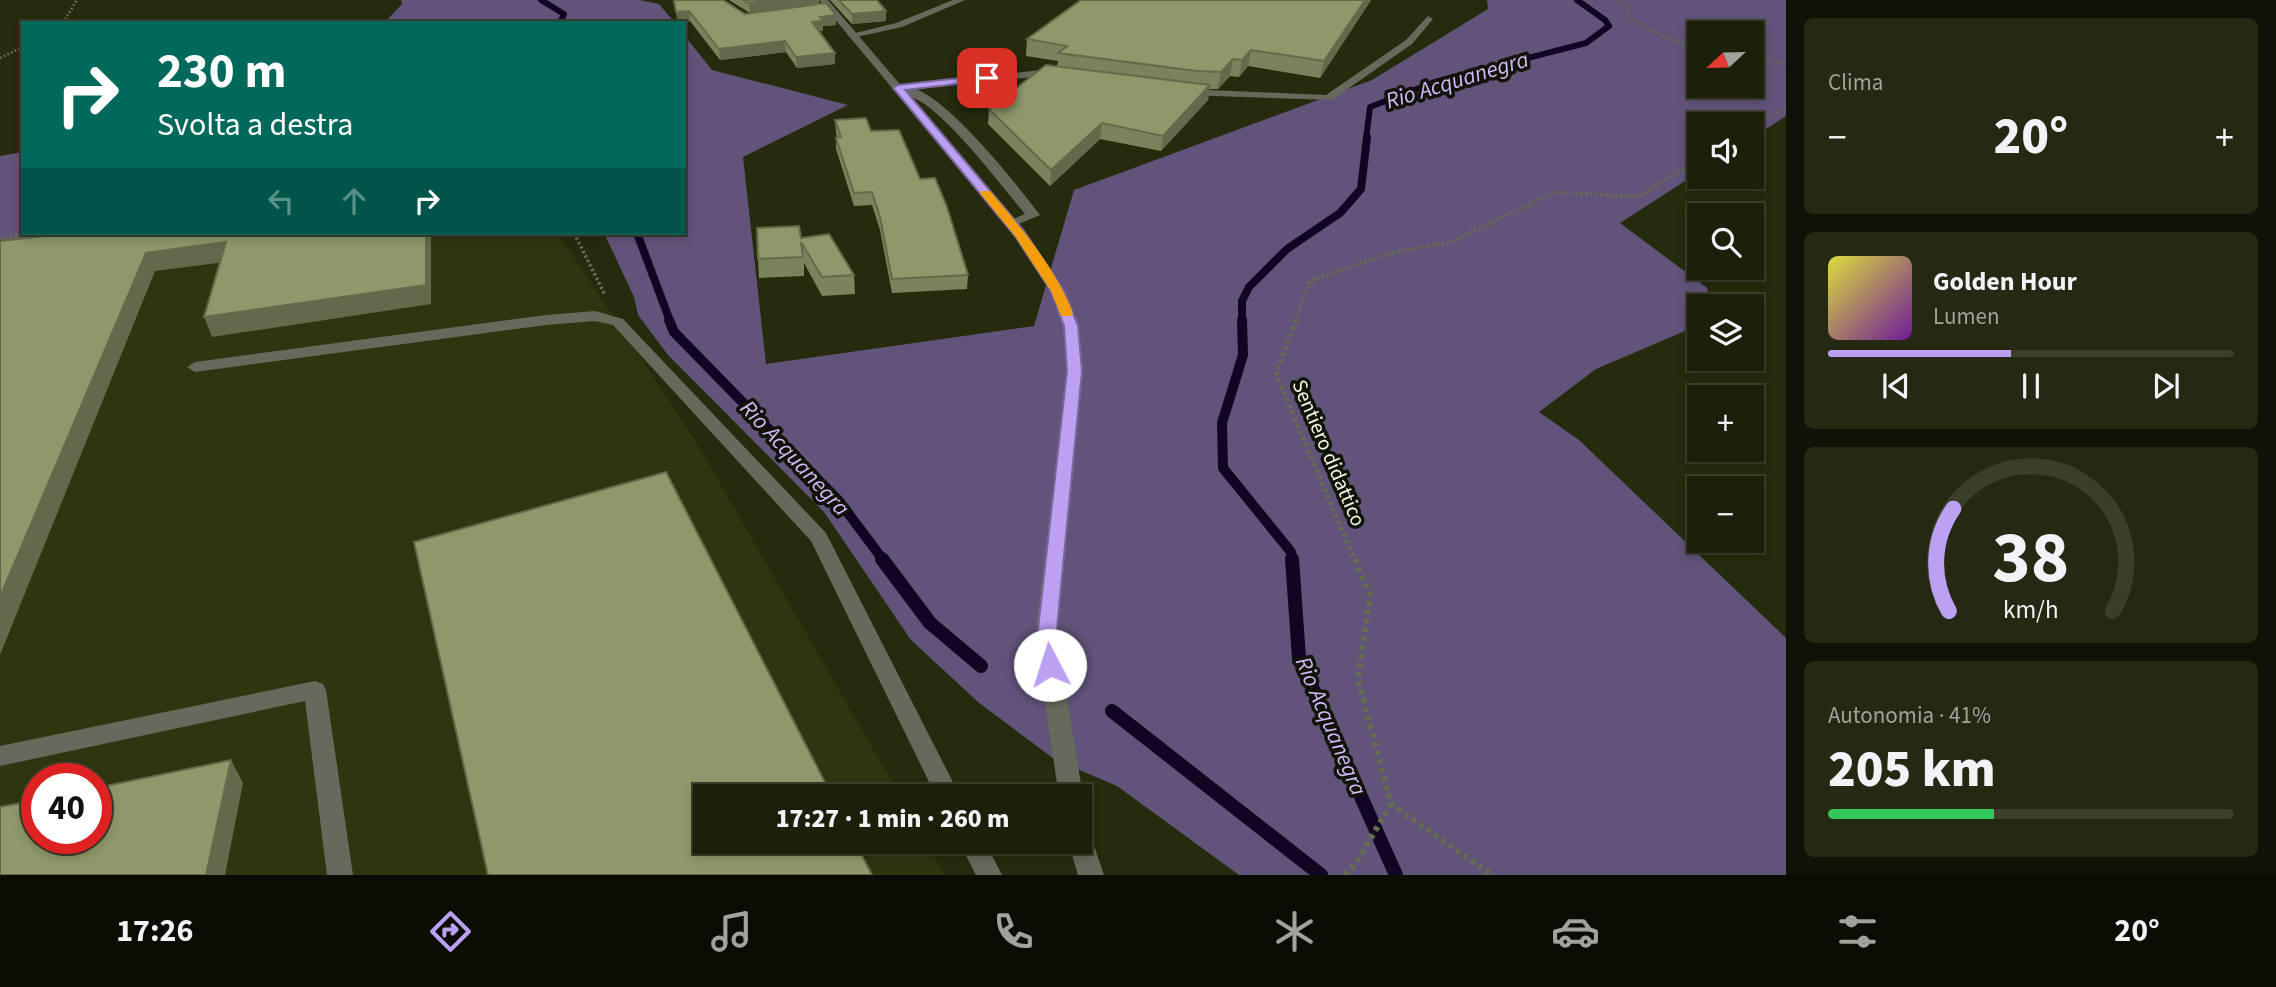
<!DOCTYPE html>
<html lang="it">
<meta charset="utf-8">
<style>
body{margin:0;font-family:"Source Sans 3",sans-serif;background:#252813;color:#f1f3f6;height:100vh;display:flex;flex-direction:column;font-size:26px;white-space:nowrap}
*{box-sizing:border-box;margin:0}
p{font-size:23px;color:#a0a39c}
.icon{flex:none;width:38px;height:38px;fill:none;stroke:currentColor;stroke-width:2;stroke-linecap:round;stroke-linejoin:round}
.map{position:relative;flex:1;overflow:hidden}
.sheet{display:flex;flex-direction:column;gap:18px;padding:18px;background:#0f1206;width:490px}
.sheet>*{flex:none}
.hud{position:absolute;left:21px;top:21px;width:665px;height:214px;border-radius:0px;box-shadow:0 4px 10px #0003,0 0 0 2px #3a3e2b;background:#00695c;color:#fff;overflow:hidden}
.needle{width:46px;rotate:248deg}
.controls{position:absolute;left:1687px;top:21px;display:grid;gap:14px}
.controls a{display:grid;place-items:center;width:77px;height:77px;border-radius:0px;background:#1c200a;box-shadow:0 4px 10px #0003,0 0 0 2px #3a3e2b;font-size:35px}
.speed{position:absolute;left:21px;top:763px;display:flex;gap:14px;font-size:35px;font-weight:700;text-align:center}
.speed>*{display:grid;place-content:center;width:91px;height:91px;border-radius:50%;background:#1c200a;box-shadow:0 4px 10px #0003,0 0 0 2px #3a3e2b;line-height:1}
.speed .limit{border:10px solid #d22;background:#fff;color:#111}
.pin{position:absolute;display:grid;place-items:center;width:60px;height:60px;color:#fff;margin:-30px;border-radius:14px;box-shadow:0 4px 10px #0006}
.me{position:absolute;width:77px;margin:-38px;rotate:355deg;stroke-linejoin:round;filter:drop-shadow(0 0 5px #0008)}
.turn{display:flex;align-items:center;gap:24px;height:147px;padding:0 21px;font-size:32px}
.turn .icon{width:91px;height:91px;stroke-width:2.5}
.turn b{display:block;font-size:49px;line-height:60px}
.lanes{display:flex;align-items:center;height:66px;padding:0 21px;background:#0003;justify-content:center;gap:35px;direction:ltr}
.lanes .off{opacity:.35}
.big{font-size:52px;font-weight:800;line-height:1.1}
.sheet .widget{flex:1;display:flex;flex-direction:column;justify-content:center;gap:10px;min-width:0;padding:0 24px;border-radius:10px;background:#252813}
.sheet .dial{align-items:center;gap:0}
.dial svg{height:182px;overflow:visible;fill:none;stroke:#3a3e2b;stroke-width:7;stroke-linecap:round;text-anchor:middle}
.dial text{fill:#f1f3f6;stroke:none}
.song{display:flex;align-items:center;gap:21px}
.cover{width:84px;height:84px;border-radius:10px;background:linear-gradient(135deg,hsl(60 70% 55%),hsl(280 70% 35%))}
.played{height:7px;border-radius:4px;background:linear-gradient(90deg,#bca0f2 45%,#3a3e2b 45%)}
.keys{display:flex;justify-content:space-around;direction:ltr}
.heat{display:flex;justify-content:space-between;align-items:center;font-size:38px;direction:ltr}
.charge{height:10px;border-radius:5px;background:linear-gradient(90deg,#34c759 41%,#3a3e2b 0)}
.trip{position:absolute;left:693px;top:784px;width:399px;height:70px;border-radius:0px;background:#1c200a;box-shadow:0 4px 10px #0003,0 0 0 2px #3a3e2b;font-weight:800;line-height:70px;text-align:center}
.menu{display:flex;height:112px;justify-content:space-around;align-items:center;background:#0b0d04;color:#a0a39c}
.menu .icon{width:49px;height:49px}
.menu .selected{color:#bca0f2}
.menu b{font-size:32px;color:#f1f3f6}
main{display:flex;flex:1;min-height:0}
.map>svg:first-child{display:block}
</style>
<main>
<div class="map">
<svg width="1786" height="875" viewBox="0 0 1786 875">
<rect width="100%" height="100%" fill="#262b0d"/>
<!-- built -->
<path fill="#2f350f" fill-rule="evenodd" d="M0 233H558L695 440 900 796H705V842H926L945 875H0ZM37 779H96V838H37Z"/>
<!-- forest -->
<path fill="#62537a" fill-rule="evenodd" d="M401 0H640L659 4 675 23H384L402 4Z
M1487 0H1786V116L1752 138V124H1699V172L1620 223 1707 288 1711 306H1699V325L1596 369 1539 412 1579 440 1786 638V875H1239L1117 786 1054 759 978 702 911 640 824 512 668 355 638 315 634 297 604 233H684V35L712 70 848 105 743 157 766 364 1034 326 1074 190 1372 80 1488 9ZM1699 33H1752V86H1699Z
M23 152V233H230L0 290V156Z"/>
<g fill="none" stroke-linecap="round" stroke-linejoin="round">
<!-- stream-far3 -->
<path stroke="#120423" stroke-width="6" d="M541 0 564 14 560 23
M1366 139 1370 107 1435 82 1586 43 1609 26 1605 20 1577 0"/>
<!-- stream-far2 -->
<path stroke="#120423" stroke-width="8" d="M637 233 670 321
M1242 321V301L1249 287 1287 249 1340 213 1361 189 1367 137"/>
<!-- stream-far1 -->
<path stroke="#120423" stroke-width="10" d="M669 320 674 332 839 501 884 561
M1242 320 1243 355 1222 423 1223 468 1291 552 1292 561"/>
<!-- stream -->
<path stroke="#120423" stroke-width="14" d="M882 559 930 623 981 666
M1292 559 1299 658 1396 875
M1112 711 1321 875"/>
<!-- path-far3 -->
<path stroke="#666b51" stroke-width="2.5" stroke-dasharray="2 2" stroke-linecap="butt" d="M1616 0 1628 7 1629 17C1651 31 1673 43 1699 48
M63 23 77 0
M1752 57 1786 64
M0 58 23 47
M1752 126 1786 108"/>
<!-- path-far2 -->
<path stroke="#666b51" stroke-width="3.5" stroke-dasharray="2.5 2.5" stroke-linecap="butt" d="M574 233 605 295
M0 239 34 233
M1295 321 1310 281 1390 253 1451 242 1555 192 1638 197 1699 159"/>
<!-- path-far1 -->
<path stroke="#666b51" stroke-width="4.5" stroke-dasharray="3.5 3.5" stroke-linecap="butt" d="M1296 320 1276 374 1355 561"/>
<!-- path -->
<path stroke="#666b51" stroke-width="6" stroke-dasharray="4.5 4.5" stroke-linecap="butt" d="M1355 559 1370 595 1358 679 1391 804 1492 875
M1345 875 1356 863 1391 804"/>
<!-- service -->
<path fill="#66695b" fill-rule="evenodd" d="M1428 16 1433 19 1412 44 1332 100 1186 95 1181 92 1186 89 1326 95 1406 40Z
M1042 70 1063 75 1058 78 1042 76 916 89C953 104 1015 182 1040 215L1011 227 1004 223 1025 214C995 178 966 138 930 108 917 97 903 95 893 88L898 85Z
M595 311 623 319 826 533 960 796H936L811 541 613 325 595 321 546 325 195 372 187 367 195 362 546 315Z
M315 681 323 684 326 690 353 875H327L305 701 0 766V746Z
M959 842H985L1002 875H976Z"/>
<!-- minor -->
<path fill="#66695b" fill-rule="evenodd" d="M953 0H965L902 27 852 38 847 35 896 23Z"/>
<!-- tertiary -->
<path fill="#66695b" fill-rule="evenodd" d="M819 0H828L1025 231 1065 291 1079 326 1083 371 1057 638 1083 796 1080 803V796H1059L1035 638 1067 371 1063 326 1051 291 1015 236Z
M1080 828 1089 831 1104 875H1078L1068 842H1080Z"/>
</g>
<!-- wall -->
<path fill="#7a835c" d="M673 0H723L745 14 750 13 729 0H819V4L836 15V25L823 26V31H819L835 53V64L797 68 786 52 720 60 690 21 678 22Z
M830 0H877L886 11V21L852 24Z
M1371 0 1320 78 1248 66 1239 77 1230 76 1218 89H1209L1208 100 1161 151 1100 139 1050 186 988 124 989 109 1057 66 1058 61 1026 56 1027 39Z
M835 120 871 131 920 179 968 275 967 289 892 293 880 230 872 205 854 206 836 149V138H837L836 132Z
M801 238 854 275 855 294 822 296 804 263V276L759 278 758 259Z"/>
<!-- shaded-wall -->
<path fill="#636a4b" d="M777 0H819V5L750 13 749 3Z
M1365 0H1371L1320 78 1324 61Z
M689 11 690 21 678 22 676 12Z
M886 11V21L852 24V14Z
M836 15V25L823 26V31L812 32V22L820 17Z
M785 41 786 52 720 60 719 49Z
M1251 50 1248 66 1239 77 1242 60Z
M835 53V64L797 68 796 57Z
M1233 59 1230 76 1218 89 1221 72Z
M1210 85 1208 100 1161 151 1163 136Z
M1102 123 1100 139 1050 186 1051 170Z
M426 233H431V304L212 337 204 317Z
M226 242 233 261 155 271 0 655V597L146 253Z
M231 760 243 783 225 875H206Z"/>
<!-- building -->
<path fill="#8e986b" stroke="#636a4b" stroke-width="2" d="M674 0H723L745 14 826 3 836 15 820 17 823 21 812 22 835 53 796 57 785 41 719 49 689 11 676 12Z
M743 0H777L749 3Z
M839 0H877L886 11 852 14Z
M1081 0H1365L1324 61 1251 50 1242 60 1233 59 1221 72 1197 71 1058 53 1067 46 1027 39Z
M1046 65 1210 85 1163 136 1102 123 1051 170 989 109Z
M866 118 871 131 899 130 920 179 935 178 947 207 968 275 892 279 880 217 872 192 854 193 836 138 841 137 835 120Z
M799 226 801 238 829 234 854 275 822 277 801 242 803 257 758 259 757 228Z
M71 233H426V285L204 317 226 242 146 253 0 597V241Z
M666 472 832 796H705V842H855L872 875H488L414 542Z
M231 760 206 875H0V807L37 800V838H96V788Z"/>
<!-- route -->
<path fill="#bca0f2" stroke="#7a689d" stroke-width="2" d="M987 75 990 76V80L905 90 1024 231 1064 291 1078 326 1082 371 1056 638 1060 665 1057 670 1050 672 1043 670 1037 638 1067 371 1064 326 1051 291 1015 236 893 88 898 85Z"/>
<!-- slow -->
<path fill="#f59e0b" d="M982 191H990C1021 228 1055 267 1073 313L1071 316H1061L1051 291 1015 236 980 193Z"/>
<g text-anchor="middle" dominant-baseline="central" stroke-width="7" stroke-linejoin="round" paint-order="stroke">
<!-- street labels -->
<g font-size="21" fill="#f1f5e3" stroke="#101306">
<text transform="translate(1329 453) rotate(67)">Sentiero didattico</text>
</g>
<!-- water labels -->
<g font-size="23" font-style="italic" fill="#d2b9fa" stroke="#101306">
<text transform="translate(1457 80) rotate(-17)">Rio Acquanegra</text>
<text transform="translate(795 458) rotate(47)">Rio Acquanegra</text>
<text transform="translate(1331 726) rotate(67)">Rio Acquanegra</text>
</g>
</g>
</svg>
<div class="controls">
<a><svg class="needle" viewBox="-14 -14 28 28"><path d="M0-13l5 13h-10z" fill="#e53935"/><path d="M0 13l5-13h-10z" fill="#a0a39c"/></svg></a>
<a><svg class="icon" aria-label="sound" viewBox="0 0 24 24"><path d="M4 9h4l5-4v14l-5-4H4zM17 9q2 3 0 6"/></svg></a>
<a><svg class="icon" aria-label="search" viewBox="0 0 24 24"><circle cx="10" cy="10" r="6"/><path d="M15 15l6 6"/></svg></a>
<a><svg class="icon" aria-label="layers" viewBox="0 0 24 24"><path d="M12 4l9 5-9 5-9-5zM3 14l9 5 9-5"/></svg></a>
<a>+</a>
<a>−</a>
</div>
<div class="speed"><div class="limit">40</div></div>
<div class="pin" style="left:987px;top:78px;background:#d93025"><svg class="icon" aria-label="arrive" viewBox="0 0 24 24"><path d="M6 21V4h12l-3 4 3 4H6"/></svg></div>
<svg class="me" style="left:1050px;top:665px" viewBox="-20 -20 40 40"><circle r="19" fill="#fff"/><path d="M0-13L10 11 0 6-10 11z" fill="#bca0f2"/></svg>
<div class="trip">17:27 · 1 min · 260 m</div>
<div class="hud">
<div class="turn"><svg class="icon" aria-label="right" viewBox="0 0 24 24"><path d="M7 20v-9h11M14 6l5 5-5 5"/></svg><div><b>230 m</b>Svolta a destra</div></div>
<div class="lanes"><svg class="icon off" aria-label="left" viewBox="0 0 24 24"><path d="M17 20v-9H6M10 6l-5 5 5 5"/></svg><svg class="icon off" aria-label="ahead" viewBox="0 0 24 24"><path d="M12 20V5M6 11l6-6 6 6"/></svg><svg class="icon" aria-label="right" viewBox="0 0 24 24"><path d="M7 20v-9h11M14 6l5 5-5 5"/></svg></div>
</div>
</div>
<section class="sheet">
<div class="widget"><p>Clima</p>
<div class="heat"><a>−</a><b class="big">20°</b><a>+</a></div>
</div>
<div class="widget">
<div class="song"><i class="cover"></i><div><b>Golden Hour</b><p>Lumen</p></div></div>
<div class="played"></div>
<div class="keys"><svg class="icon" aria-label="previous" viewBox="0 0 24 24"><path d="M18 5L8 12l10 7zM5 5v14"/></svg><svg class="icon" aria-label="pause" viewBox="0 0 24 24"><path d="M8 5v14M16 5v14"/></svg><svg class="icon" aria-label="next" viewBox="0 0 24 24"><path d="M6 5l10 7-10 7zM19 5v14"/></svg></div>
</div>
<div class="widget dial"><svg viewBox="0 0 100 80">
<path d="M14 69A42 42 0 1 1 86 69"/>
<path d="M14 69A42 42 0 0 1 16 24" stroke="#bca0f2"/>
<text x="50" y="56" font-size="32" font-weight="700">38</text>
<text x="50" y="72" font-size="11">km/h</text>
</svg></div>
<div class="widget"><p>Autonomia · 41%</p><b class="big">205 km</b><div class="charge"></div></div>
</section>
</main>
<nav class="menu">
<b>17:26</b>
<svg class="icon selected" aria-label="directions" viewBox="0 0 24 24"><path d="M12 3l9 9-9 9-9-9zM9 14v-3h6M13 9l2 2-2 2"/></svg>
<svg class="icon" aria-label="music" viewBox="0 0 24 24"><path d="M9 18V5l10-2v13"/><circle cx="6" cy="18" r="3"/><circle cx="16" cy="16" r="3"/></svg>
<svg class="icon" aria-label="phone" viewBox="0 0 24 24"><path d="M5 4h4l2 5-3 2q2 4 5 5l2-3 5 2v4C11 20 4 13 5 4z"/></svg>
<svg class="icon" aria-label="climate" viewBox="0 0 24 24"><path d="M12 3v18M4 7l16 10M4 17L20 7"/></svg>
<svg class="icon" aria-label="car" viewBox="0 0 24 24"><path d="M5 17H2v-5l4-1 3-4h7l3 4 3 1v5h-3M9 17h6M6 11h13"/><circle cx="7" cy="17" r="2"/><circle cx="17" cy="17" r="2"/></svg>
<svg class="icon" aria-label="filters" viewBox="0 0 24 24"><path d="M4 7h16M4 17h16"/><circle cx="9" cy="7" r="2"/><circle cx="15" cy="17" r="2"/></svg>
<b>20°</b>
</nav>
